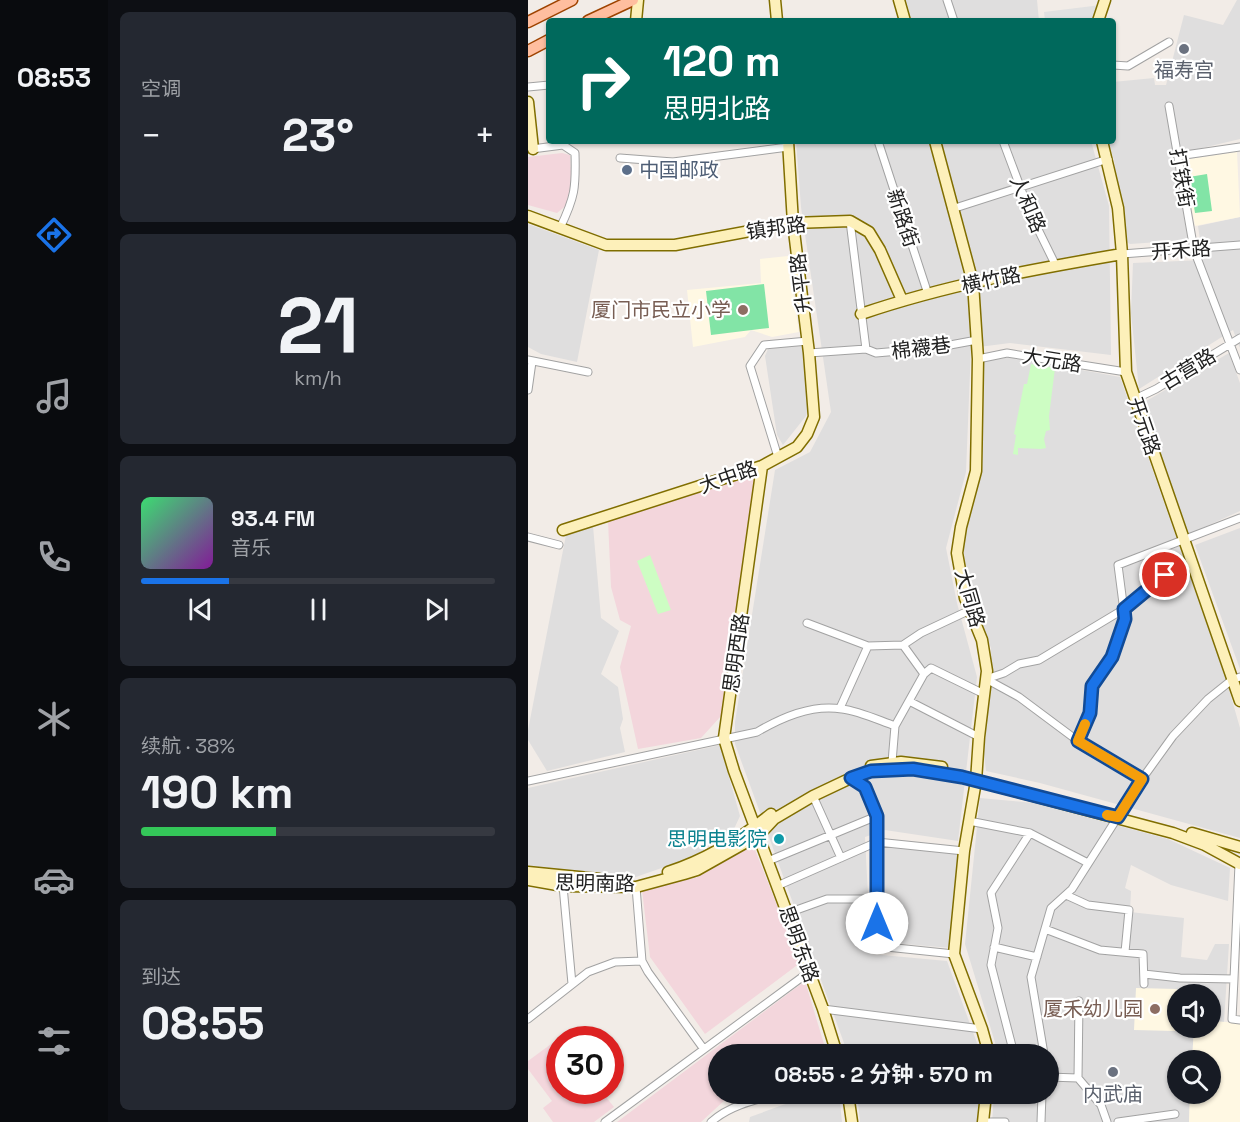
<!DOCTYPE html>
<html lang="zh">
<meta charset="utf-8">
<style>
body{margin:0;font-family:"Space Grotesk","Noto Sans SC",sans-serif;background:#242831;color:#f1f3f6;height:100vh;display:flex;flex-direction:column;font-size:22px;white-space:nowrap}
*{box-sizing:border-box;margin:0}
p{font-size:20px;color:#9ea1a6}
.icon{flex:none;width:33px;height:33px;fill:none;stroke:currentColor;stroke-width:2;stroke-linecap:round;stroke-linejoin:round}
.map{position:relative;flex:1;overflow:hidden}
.side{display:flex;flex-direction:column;gap:12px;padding:12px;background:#0d0f14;width:420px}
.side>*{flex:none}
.guide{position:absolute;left:18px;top:18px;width:570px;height:126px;border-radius:6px;box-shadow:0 2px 4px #0004;background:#00695c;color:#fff;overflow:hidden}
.fabs{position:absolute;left:639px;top:984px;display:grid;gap:12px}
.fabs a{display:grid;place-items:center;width:54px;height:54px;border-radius:50%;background:#171b24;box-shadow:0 2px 4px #0004;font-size:30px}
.speed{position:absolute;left:18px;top:1026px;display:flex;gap:12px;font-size:30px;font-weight:700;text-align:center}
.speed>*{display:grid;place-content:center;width:78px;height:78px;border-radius:50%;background:#171b24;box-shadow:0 2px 4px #0004;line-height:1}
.speed .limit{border:9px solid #d22;background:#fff;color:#111}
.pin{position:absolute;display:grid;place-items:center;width:51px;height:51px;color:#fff;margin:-26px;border:3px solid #fff;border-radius:50%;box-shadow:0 2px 6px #0007}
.me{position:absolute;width:66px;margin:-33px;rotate:0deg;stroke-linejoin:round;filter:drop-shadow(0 0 4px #0008)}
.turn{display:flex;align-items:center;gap:21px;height:126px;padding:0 18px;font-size:27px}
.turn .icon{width:78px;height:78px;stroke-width:2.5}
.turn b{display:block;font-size:42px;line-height:51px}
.big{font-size:45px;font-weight:700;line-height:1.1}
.side .card{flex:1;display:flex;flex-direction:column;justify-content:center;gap:9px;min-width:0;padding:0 21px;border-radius:9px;background:#242831}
.side .dial{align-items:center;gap:0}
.dial b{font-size:78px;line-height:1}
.song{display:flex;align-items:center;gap:18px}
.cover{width:72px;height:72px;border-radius:9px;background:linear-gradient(135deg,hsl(140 70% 55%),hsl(290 70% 35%))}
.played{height:6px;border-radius:3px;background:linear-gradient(90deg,#1a73e8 25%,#363941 25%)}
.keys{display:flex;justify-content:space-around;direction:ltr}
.heat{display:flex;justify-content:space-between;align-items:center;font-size:33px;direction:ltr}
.charge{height:9px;border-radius:4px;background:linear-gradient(90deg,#34c759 38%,#363941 0)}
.trip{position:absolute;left:180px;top:1044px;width:351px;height:60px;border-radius:30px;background:#171b24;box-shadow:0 2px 4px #0004;font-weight:700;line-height:60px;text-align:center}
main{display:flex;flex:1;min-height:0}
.tabs{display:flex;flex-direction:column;width:108px;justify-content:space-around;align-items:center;background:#090b0e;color:#9ea1a6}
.tabs .icon{width:42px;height:42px}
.tabs .on{color:#1a73e8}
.tabs b{font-size:27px;color:#f1f3f6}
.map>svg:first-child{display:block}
</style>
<main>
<nav class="tabs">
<b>08:53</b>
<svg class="icon on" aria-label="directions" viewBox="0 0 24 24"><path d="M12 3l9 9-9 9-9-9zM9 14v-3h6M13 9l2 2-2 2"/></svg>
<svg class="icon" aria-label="music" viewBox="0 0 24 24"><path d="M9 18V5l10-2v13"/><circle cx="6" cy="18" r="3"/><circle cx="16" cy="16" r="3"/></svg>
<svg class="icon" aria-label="phone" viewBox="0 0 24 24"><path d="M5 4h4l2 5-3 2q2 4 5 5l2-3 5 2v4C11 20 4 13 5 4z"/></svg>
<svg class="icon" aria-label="climate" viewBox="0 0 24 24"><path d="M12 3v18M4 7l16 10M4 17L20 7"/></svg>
<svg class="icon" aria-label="car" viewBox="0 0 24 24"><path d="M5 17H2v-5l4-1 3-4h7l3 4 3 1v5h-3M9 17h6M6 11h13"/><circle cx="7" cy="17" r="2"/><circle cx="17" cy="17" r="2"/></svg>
<svg class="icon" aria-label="filters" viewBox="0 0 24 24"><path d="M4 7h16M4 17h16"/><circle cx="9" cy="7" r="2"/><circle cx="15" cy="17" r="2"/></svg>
</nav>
<section class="side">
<div class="card"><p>空调</p>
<div class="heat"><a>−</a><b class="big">23°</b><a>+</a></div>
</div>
<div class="card dial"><b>21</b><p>km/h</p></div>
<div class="card">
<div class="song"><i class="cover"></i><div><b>93.4 FM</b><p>音乐</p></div></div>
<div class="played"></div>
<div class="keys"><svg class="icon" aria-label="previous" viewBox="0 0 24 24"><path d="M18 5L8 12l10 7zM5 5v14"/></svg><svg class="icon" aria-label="pause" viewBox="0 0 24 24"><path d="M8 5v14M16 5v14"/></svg><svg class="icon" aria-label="next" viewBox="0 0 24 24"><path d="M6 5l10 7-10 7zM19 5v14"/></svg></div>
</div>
<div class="card"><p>续航 · 38%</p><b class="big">190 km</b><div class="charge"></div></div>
<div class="card"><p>到达</p><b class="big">08:55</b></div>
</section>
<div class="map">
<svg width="712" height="1122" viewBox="0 0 712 1122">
<rect width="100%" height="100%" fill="#f2ece7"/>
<!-- residential -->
<path fill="#dfdede" d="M378 0H509L511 21H384Z
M709 0H712V139L645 155 660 240 602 244 597 241 586 160 580 141H585V82L626 78 627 85H638L656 15 695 25Z
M268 141H563L581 206 583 355 482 343 443 348 438 472 418 548 429 603 449 677 430 841 357 830 337 837 343 954 419 961 453 1054H320L207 744V722L247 470 282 452 303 412 273 207Z
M712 217V348L705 330 611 389 603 313 605 263 675 260 670 226Z
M0 224 71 250 49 362 13 354 0 347Z
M276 344 282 401 278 416 255 445 249 435 237 356 240 349Z
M701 353 712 383V511L659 535 613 404Z
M482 357 592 377 698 679 712 728V838L512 783 458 771 456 754 463 678V648L440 590 435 543 452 465 454 362Z
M65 526 73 618 91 631 73 674 90 687 95 719 92 728 97 752 19 771 0 740V730L38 535Z
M712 528V669L667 545Z
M192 745 212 816 206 829 173 852 148 863 102 879 40 874 0 866V788Z
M452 798 506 803 640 839 702 868 700 901 643 885 603 865 597 888 603 891 602 912 656 918 653 957 679 960 687 944H701L696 1022 683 1021 682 994H650V1028H669L666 1029 664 1060H650V1094H662L661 1122H464L466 1094H520V1054H468L469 1049 437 944Z
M353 846 432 854 423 948 353 942Z
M285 1094H311L314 1122H221L222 1117Z
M329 1094H451L449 1122H332Z"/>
<!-- commercial -->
<path fill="#f3d6dc" d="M34 153 42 155 44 190 40 204 29 213 0 205V157Z
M228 475 193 716 173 738 110 749 92 667 103 626 92 620 83 587 80 521Z
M225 845 272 963 177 1034 122 957 114 890 170 877Z
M277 981 299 1054H190V1094H220L198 1099 173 1122H89Z
M34 1036 36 1039 32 1040V1090L73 1091 86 1107 66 1122H25L15 1108 24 1101 0 1069V1061Z"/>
<!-- education -->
<path fill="#fff8e3" d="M709 152 712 217 667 226 655 160Z
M260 256 271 332 244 337 223 330 217 337 165 347 159 290 233 283 232 259Z
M608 988 649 989 647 1031 606 1030Z
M683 1021 712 1023V1122H661L662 1094H682V1060H664L666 1029 682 1028Z"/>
<!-- park -->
<path fill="#cdfdc3" d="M503 364 527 368 521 416 522 430 518 431 516 439 518 448 513 449 490 448V455L485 454 488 435 486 434 496 384H499Z
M122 555 143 610 130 614 109 561Z"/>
<!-- pitch -->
<path fill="#82e4a6" d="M679 174 684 211 667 213 661 177Z
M236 284 241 328 183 335 178 291Z"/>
<!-- parking -->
<path fill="#e1e1e1" d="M573 5V21H517L516 12Z"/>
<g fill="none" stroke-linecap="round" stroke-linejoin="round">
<defs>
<path id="street" d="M419 0 426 21
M585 65 600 66 641 42
M0 87 21 85
M641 106 666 250 712 370
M350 141 400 294
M475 141 502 213 528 266
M4 149 35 145 47 153C48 188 47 197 32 228
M650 156 712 147
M92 158 145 162 260 147
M424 209 580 159
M594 254 712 245
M338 349 348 353 406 348 449 340
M281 353 338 349 322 221
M450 359 479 353 598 372
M0 360 60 372
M0 390 4 362
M607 399 628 389 712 338
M250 457 222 366 236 345 280 341
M0 537 31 545
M279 623 340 646 375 645 393 633 442 610
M375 645 396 674
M458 679 476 673 491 664 511 660 596 609 637 575 629 551
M458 679 491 697 550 741 614 779
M381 701 451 737
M312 708 340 646
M550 741 562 713 564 686 584 657 597 619 590 565 712 518
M364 762 367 726 396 674 403 668 456 694
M323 778 337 787 349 816V946L426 954
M0 781 229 732C254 717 285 704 314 709 331 711 350 720 367 726
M285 796 313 858
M441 821 502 833 560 863
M240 861 349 816
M35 886 44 984
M249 886 349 842 436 851
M108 887 114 961 120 972 175 1048
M538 895 560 905 601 910 597 952
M260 913 299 899H349
M517 929 572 950 615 954 616 984
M466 947 509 957
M616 974 652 978 706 979 711 864
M706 979 704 1019 712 1020
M295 1009 454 1029
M0 1019 60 972 87 962 114 961
M486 1054 463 965 470 928 463 893 502 833
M516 1054 503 977 523 908 544 889 614 779 645 736 680 699 705 679 712 677
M520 1077 550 1078 573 1105 579 1122
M550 1078 551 1001
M77 1122 281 972
M183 1122C202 1105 227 1100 251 1094
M455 1122H477
M513 1122 514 1094
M590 1122 647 1114"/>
<path id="secondary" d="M247 0 249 21
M371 0 377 21
M108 21 110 0
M570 21 577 0
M0 102 5 149
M407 141 445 283 450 359 448 471 433 527 429 553 437 598 454 640 459 671 451 737 448 781 436 851 426 954 454 1029 461 1054
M574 141 590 208 594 254 598 372 712 701
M0 216 78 245H147L265 223 322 221 341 232 352 250 374 300
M333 314C418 285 506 269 594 254
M234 466 196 738 206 771 295 1009 309 1054
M35 530 234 466 269 447 279 434 286 417 281 353 265 223 260 141
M343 766 373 762 414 767
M664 833 712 847
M0 872 71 879
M140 872C177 860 212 839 243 814
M0 880 35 886 108 887 156 874 169 870 231 835 246 819 285 796 323 778 343 771 385 769 434 777 645 833 677 845 712 864
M320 1094 324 1122
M455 1122 458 1094"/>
<path id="primary" d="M60 21 105 0
M0 22 44 0
M0 51 21 40"/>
</defs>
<!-- street casing -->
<use href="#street" stroke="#a2a2a2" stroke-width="9"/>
<!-- secondary casing -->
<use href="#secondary" stroke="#806e00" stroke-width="13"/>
<!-- primary casing -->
<use href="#primary" stroke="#9e4300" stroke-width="13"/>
<!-- street -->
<use href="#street" stroke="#fff" stroke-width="7"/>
<!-- secondary -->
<use href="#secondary" stroke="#fdf0ba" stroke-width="10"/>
<!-- primary -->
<use href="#primary" stroke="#ffbe9f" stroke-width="10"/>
</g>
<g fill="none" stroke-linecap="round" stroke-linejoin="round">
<defs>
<path id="route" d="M349 923V816L337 787 323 778 343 771 385 769 434 777 590 817 614 779 550 741 562 713 564 686 584 657 597 619 596 609 637 575"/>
</defs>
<!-- route casing -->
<use href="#route" stroke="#114b97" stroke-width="15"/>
<!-- route -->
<use href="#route" stroke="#1a73e8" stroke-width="10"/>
<!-- slow -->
<path stroke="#f59e0b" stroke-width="10" d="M557 724 550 741 614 779 590 817 579 815"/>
</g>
<!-- markers -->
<g fill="#6b7280" stroke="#fff" stroke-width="2">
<circle cx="656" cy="49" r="6"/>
<circle cx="585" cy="1072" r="6"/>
</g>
<circle fill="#5c6f8a" stroke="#fff" stroke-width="2" cx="99" cy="170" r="6"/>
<g fill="#8d6e63" stroke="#fff" stroke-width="2">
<circle cx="215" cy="310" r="6"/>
<circle cx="627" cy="1009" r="6"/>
</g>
<circle fill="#0f9aa8" stroke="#fff" stroke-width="2" cx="251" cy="839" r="6"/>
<g text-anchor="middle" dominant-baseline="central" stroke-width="4.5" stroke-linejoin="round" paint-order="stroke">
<!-- worship labels -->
<g font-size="20" fill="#5b616d" stroke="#fff">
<text x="656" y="70">福寿宫</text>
<text x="585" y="1094">内武庙</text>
</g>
<!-- service labels -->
<g font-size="20" fill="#4e5e75" stroke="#fff" text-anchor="start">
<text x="111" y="170">中国邮政</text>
</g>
<!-- street labels -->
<g font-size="20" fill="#212121" stroke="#fff">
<text transform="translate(654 178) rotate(80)">打铁街</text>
<text transform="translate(500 204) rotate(67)">人和路</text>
<text transform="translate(375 218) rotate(72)">新路街</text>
<text transform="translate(248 228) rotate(-8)">镇邦路</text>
<text transform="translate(653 250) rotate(-4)">开禾路</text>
<text transform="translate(463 280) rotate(-12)">横竹路</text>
<text transform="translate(273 283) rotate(-97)">升平路</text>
<text transform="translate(393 348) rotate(-7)">棉襪巷</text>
<text transform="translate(524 360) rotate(9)">大元路</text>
<text transform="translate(660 369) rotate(-31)">古营路</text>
<text transform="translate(616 426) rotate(71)">开元路</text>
<text transform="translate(200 477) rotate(-19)">大中路</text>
<text transform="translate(442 598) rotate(74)">大同路</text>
<text transform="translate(208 653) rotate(-82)">思明西路</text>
<text transform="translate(67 883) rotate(1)">思明南路</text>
<text transform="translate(271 944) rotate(70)">思明东路</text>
</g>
<!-- education labels -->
<g font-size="20" fill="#785e54" stroke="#fff" text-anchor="end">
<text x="203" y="310">厦门市民立小学</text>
<text x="615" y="1009">厦禾幼儿园</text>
</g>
<!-- culture labels -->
<g font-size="20" fill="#0d838f" stroke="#fff" text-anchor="end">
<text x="239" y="839">思明电影院</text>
</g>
</g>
</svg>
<div class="fabs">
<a><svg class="icon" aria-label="sound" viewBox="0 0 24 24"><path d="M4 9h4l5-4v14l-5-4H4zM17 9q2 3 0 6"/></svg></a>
<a><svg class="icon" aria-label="search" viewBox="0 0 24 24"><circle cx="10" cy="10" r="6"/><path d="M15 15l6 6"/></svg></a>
</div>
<div class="speed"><div class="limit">30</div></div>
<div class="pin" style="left:637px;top:575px;background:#d93025"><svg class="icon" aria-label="arrive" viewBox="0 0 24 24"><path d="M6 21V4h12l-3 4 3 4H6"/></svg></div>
<svg class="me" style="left:349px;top:923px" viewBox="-20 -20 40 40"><circle r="19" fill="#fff"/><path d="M0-13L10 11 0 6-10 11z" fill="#1a73e8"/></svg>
<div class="trip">08:55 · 2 分钟 · 570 m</div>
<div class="guide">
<div class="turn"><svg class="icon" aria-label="right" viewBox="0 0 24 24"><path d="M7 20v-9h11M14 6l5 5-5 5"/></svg><div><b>120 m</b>思明北路</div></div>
</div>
</div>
</main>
